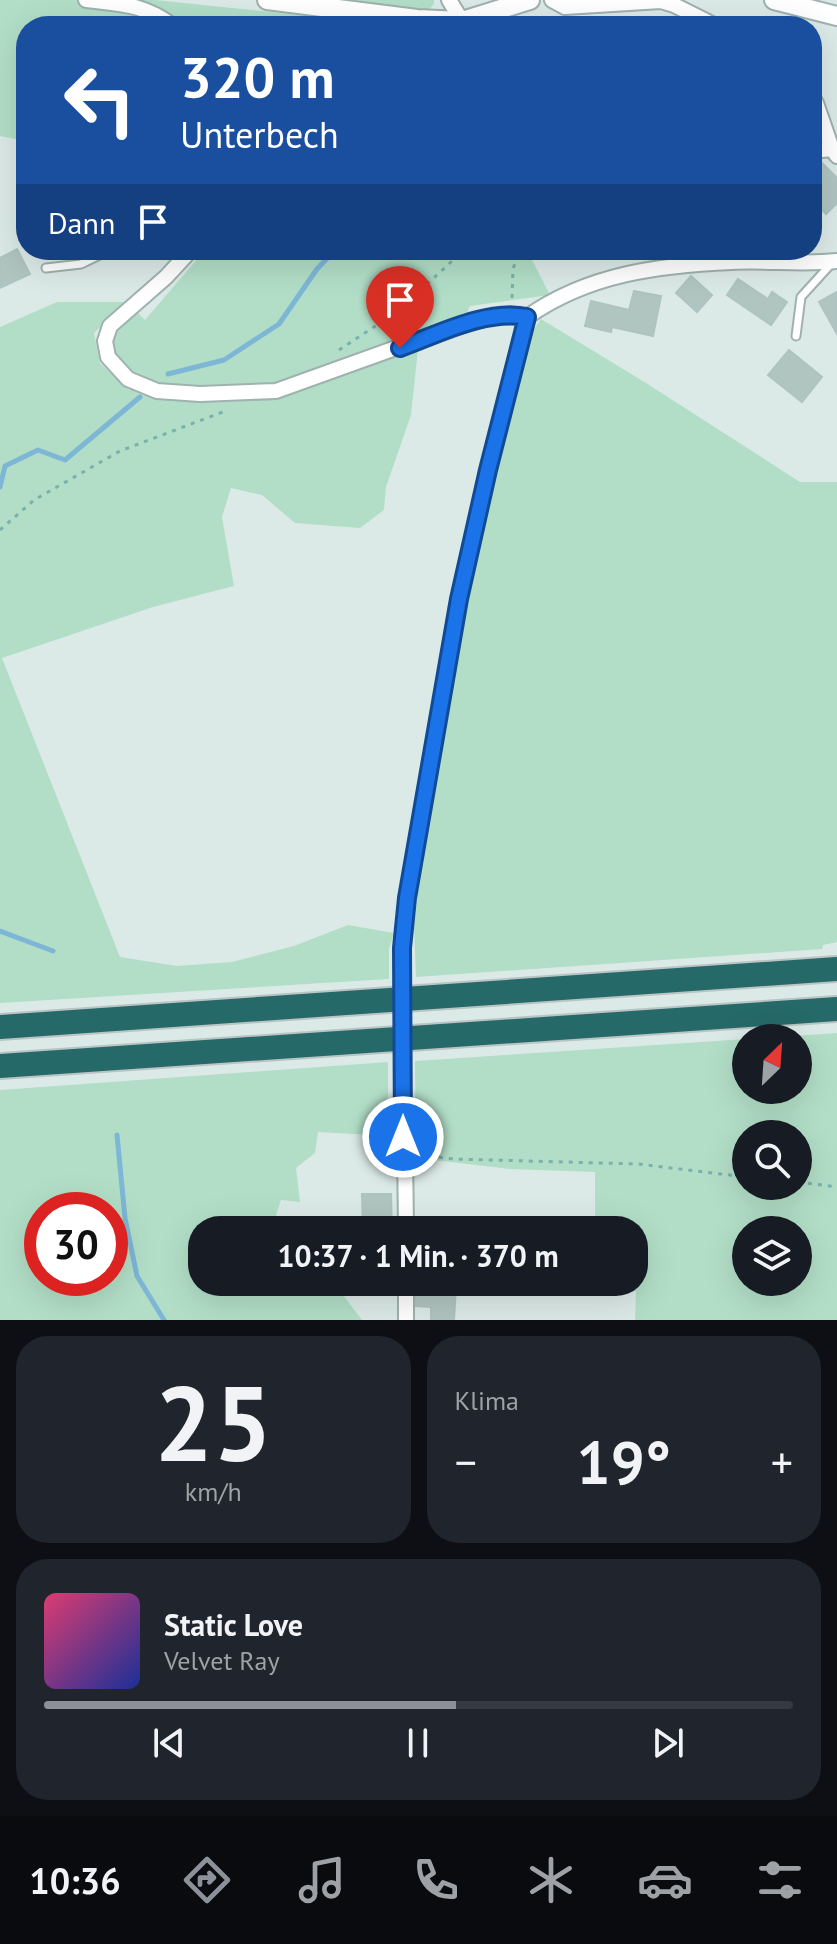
<!DOCTYPE html>
<html lang="de">
<meta charset="utf-8">
<style>
body{margin:0;font-family:"PT Sans",sans-serif;background:#20242c;color:#f1f3f6;height:100vh;display:flex;flex-direction:column;font-size:30px;white-space:nowrap}
*{box-sizing:border-box;margin:0}
p{font-size:26px;color:#9ea1a6}
.icon{flex:none;width:44px;height:44px;fill:none;stroke:currentColor;stroke-width:2;stroke-linecap:round;stroke-linejoin:round}
.map{position:relative;height:1320px;overflow:hidden}
.side{display:flex;flex-direction:column;gap:16px;padding:16px;background:#0d0f14;flex:1}
.side>*{flex:none}
.guide{position:absolute;left:16px;top:16px;width:806px;height:244px;border-radius:32px;box-shadow:0 8px 32px #0002;background:#1a4fa0;color:#fff;overflow:hidden}
.needle{width:52px;rotate:25deg}
.tools{position:absolute;left:732px;top:1024px;display:grid;gap:16px}
.tools a{display:grid;place-items:center;width:80px;height:80px;border-radius:50%;background:#171b24;box-shadow:0 8px 32px #0002;font-size:40px}
.speed{position:absolute;left:24px;top:1192px;display:flex;gap:16px;font-size:40px;font-weight:700;text-align:center}
.speed>*{display:grid;place-content:center;width:104px;height:104px;border-radius:50%;background:#171b24;box-shadow:0 8px 32px #0002;line-height:1}
.speed .limit{border:12px solid #d22;background:#fff;color:#111}
.pin{position:absolute;display:grid;place-items:center;width:68px;height:68px;color:#fff;margin:-82px -34px;border-radius:50% 50% 50% 0;rotate:-45deg;box-shadow:0 0 8px #0007}
.pin .icon{rotate:45deg}
.me{position:absolute;width:88px;margin:-44px;rotate:0deg;stroke-linejoin:round;filter:drop-shadow(0 0 6px #0008)}
.turn{display:flex;align-items:center;gap:28px;height:168px;padding:0 32px;font-size:36px}
.turn .icon{width:104px;height:104px;stroke-width:2.5}
.turn b{display:block;font-size:56px;line-height:68px}
.then{display:flex;align-items:center;height:76px;padding:0 32px;background:#0003;gap:16px;font-size:30px}
.big{font-size:60px;font-weight:800;line-height:1.1}
.side .widget{flex:1;display:flex;flex-direction:column;justify-content:center;gap:12px;min-width:0;padding:0 28px;border-radius:32px;background:#20242c}
.side .dial{align-items:center;gap:0}
.dial b{font-size:104px;line-height:1}
.song{display:flex;align-items:center;gap:24px}
.cover{width:96px;height:96px;border-radius:12px;background:linear-gradient(135deg,hsl(340 70% 55%),hsl(230 70% 35%))}
.played{height:8px;border-radius:4px;background:linear-gradient(90deg,#8c9099 55%,#363941 55%)}
.keys{display:flex;justify-content:space-around;direction:ltr}
.heat{display:flex;justify-content:space-between;align-items:center;font-size:44px;direction:ltr}
.side .tiles{flex:1;display:grid;gap:16px;grid-template-columns:1fr 1fr}
.widget:last-child{grid-column:span 2}
.trip{position:absolute;left:188px;top:1216px;width:460px;height:80px;border-radius:32px;background:#171b24;box-shadow:0 8px 32px #0002;font-weight:800;line-height:80px;text-align:center}
.dock{display:flex;height:128px;justify-content:space-around;align-items:center;background:#090b0e;color:#9ea1a6}
.dock .icon{width:56px;height:56px}
.dock .on{color:#8c9099}
.dock b{font-size:36px;color:#f1f3f6}
.map>svg:first-child{display:block}
</style>
<div class="map">
<svg width="837" height="1320" viewBox="0 0 837 1320">
<rect width="100%" height="100%" fill="#dceae7"/>
<!-- green -->
<path fill="#b2dec7" fill-rule="evenodd" d="M0 0H156L308 16 318 26H26V141L0 136Z
M341 0H434V4L428 10Z
M205 250H527L550 295 470 306 457 335 418 349 411 415 386 487 384 510 360 528 295 523 262 495 231 488 222 517 234 586 153 607 2 658 120 957 177 966 232 962 294 946 348 925 394 933 389 949V979L0 1003V327L57 302H127L94 333 100 363 129 390 137 378C107 348 104 342 136 311L145 320Z
M541 319 646 383 800 482H837V942L823 945 822 949 416 977 414 928 421 866 475 552 519 375 532 332Z
M837 1033V1320H635L636 1292 619 1282H634V1230H595V1172L510 1169 416 1158 415 1061 746 1039V1090H798V1038H764ZM746 1134H798V1186H746ZM746 1230H798V1282H746Z
M388 1062V1136L318 1132 315 1153 296 1168 300 1202 281 1200 276 1215 289 1230H202V1282H333L362 1320H0V1090ZM42 1210H110V1278H42Z"/>
<g fill="none" stroke-linecap="round" stroke-linejoin="round">
<!-- stream -->
<path stroke="#7eb6d6" stroke-width="5" d="M168 374 224 360 279 324 317 269 335 250
M0 487 5 466 38 450 65 460 140 397
M0 931 53 951
M117 1135 125 1218 137 1276 164 1320"/>
</g>
<!-- building -->
<path fill="#b1c5c0" stroke="#aec4c0" stroke-width="2" d="M821 162 837 178V203L826 214 812 200V193L819 186 812 179V172Z
M17 249 30 274 0 288V258Z
M691 276 712 295 697 312 676 293Z
M738 279 768 299 772 292 787 302 771 325 727 295Z
M634 291 661 296 653 336 612 327 611 332 585 326 591 301 629 310Z
M837 292V334L819 302Z
M789 350 822 377 802 402 768 375Z
M362 1194H391L392 1230H363Z
M416 1283 456 1286 454 1320H431V1307L416 1306Z"/>
<g fill="none" stroke-linecap="round" stroke-linejoin="round">
<defs>
<path id="service" d="M46 268 81 264 110 250
M796 336 801 297 831 264"/>
<path id="minor" d="M86 0C121 4 144 4 173 26
M449 0 462 21
M552 0 565 7 661 1 674 5 716 26
M812 97 816 103 832 149
M812 151 832 149 837 156
M191 250 166 277 110 326 105 341 108 357 128 379 157 391 200 394 276 391 443 331 491 317 511 314 527 317
M402 948 407 898 454 625 488 470 527 317C588 274 659 265 732 262 767 260 803 265 837 261
M403 1137 405 1149 406 1230
M406 1282V1320"/>
<path id="tertiary" d="M267 0 417 19 462 21 530 0
M774 0 837 16"/>
<path id="motorway" d="M0 1027 837 969
M0 1066 837 1009"/>
</defs>
<!-- service casing -->
<use href="#service" stroke="#9fb2af" stroke-width="11"/>
<!-- minor casing -->
<use href="#minor" stroke="#9fb2af" stroke-width="18"/>
<!-- tertiary casing -->
<use href="#tertiary" stroke="#9fb2af" stroke-width="22"/>
<!-- motorway casing -->
<use href="#motorway" stroke="#bbc4c4" stroke-width="28"/>
<!-- path -->
<path stroke="#7ab1ab" stroke-width="3" stroke-dasharray="4 6" stroke-linecap="butt" d="M512 298 513 269 520 250
M339 350 398 311 464 250
M0 530 34 500 120 451 228 410
M419 1155 454 1159 638 1164 746 1177
M798 1182 837 1187"/>
<!-- service -->
<use href="#service" stroke="#fff" stroke-width="7"/>
<!-- minor -->
<use href="#minor" stroke="#fff" stroke-width="14"/>
<!-- tertiary -->
<use href="#tertiary" stroke="#fff" stroke-width="18"/>
<!-- motorway -->
<use href="#motorway" stroke="#266969" stroke-width="24"/>
<defs>
<path id="minor-bridge" d="M402 948 403 1137"/>
</defs>
<!-- minor-bridge casing -->
<use href="#minor-bridge" stroke="#9fb2af" stroke-width="18" stroke-linecap="butt"/>
<!-- minor-bridge -->
<use href="#minor-bridge" stroke="#fff" stroke-width="14"/>
</g>
<g fill="none" stroke-linecap="round" stroke-linejoin="round">
<defs>
<path id="route" d="M400 348C439 334 485 309 527 317L488 470 459 599 407 898 402 948 403 1137"/>
</defs>
<!-- route casing -->
<use href="#route" stroke="#114b97" stroke-width="20"/>
<!-- route -->
<use href="#route" stroke="#1a73e8" stroke-width="14"/>
</g>
</svg>
<div class="tools">
<a><svg class="needle" viewBox="-14 -14 28 28"><path d="M0-13l5 13h-10z" fill="#e53935"/><path d="M0 13l5-13h-10z" fill="#9ea1a6"/></svg></a>
<a><svg class="icon" aria-label="search" viewBox="0 0 24 24"><circle cx="10" cy="10" r="6"/><path d="M15 15l6 6"/></svg></a>
<a><svg class="icon" aria-label="layers" viewBox="0 0 24 24"><path d="M12 4l9 5-9 5-9-5zM3 14l9 5 9-5"/></svg></a>
</div>
<div class="speed"><div class="limit">30</div></div>
<div class="pin" style="left:400px;top:348px;background:#d93025"><svg class="icon" aria-label="arrive" viewBox="0 0 24 24"><path d="M6 21V4h12l-3 4 3 4H6"/></svg></div>
<svg class="me" style="left:403px;top:1137px" viewBox="-20 -20 40 40"><circle r="17" fill="#1a73e8" stroke="#fff" stroke-width="3"/><path d="M0-11L8 9 0 5-8 9z" fill="#fff"/></svg>
<div class="trip">10:37 · 1 Min. · 370 m</div>
<div class="guide">
<div class="turn"><svg class="icon" aria-label="left" viewBox="0 0 24 24"><path d="M17 20v-9H6M10 6l-5 5 5 5"/></svg><div><b>320 m</b>Unterbech</div></div>
<div class="then">Dann<svg class="icon" aria-label="arrive" viewBox="0 0 24 24"><path d="M6 21V4h12l-3 4 3 4H6"/></svg></div>
</div>
</div>
<section class="side">
<div class="tiles">
<div class="widget dial"><b>25</b><p>km/h</p></div>
<div class="widget"><p>Klima</p>
<div class="heat"><a>−</a><b class="big">19°</b><a>+</a></div>
</div>
<div class="widget">
<div class="song"><i class="cover"></i><div><b>Static Love</b><p>Velvet Ray</p></div></div>
<div class="played"></div>
<div class="keys"><svg class="icon" aria-label="previous" viewBox="0 0 24 24"><path d="M18 5L8 12l10 7zM5 5v14"/></svg><svg class="icon" aria-label="pause" viewBox="0 0 24 24"><path d="M8 5v14M16 5v14"/></svg><svg class="icon" aria-label="next" viewBox="0 0 24 24"><path d="M6 5l10 7-10 7zM19 5v14"/></svg></div>
</div>
</div>
</section>
<nav class="dock">
<b>10:36</b>
<svg class="icon on" aria-label="directions" viewBox="0 0 24 24"><path d="M12 3l9 9-9 9-9-9zM9 14v-3h6M13 9l2 2-2 2"/></svg>
<svg class="icon" aria-label="music" viewBox="0 0 24 24"><path d="M9 18V5l10-2v13"/><circle cx="6" cy="18" r="3"/><circle cx="16" cy="16" r="3"/></svg>
<svg class="icon" aria-label="phone" viewBox="0 0 24 24"><path d="M5 4h4l2 5-3 2q2 4 5 5l2-3 5 2v4C11 20 4 13 5 4z"/></svg>
<svg class="icon" aria-label="climate" viewBox="0 0 24 24"><path d="M12 3v18M4 7l16 10M4 17L20 7"/></svg>
<svg class="icon" aria-label="car" viewBox="0 0 24 24"><path d="M5 17H2v-5l4-1 3-4h7l3 4 3 1v5h-3M9 17h6M6 11h13"/><circle cx="7" cy="17" r="2"/><circle cx="17" cy="17" r="2"/></svg>
<svg class="icon" aria-label="filters" viewBox="0 0 24 24"><path d="M4 7h16M4 17h16"/><circle cx="9" cy="7" r="2"/><circle cx="15" cy="17" r="2"/></svg>
</nav>
